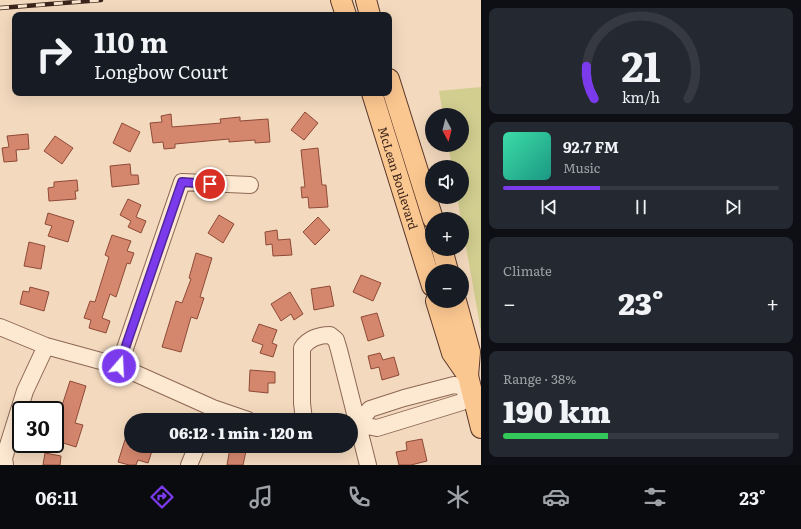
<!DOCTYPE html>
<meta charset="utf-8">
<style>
body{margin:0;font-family:Literata,serif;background:#242831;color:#f1f3f6;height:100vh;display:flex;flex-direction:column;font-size:15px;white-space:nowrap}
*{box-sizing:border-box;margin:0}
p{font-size:13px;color:#9ea1a6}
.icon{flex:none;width:22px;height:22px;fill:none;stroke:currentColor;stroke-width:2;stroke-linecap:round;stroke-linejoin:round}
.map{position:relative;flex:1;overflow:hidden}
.panel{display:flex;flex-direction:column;gap:8px;padding:8px;background:#0d0f14;width:320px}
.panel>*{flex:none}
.guide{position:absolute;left:12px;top:12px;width:380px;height:84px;border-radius:8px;box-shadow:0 4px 16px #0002;background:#171b24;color:#f1f3f6;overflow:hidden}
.needle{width:26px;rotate:173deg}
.controls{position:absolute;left:425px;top:108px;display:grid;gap:8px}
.controls a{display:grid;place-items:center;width:44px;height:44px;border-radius:50%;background:#171b24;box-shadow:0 4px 16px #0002;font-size:20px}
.speed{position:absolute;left:12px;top:401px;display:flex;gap:8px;font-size:20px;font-weight:700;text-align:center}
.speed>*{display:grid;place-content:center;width:52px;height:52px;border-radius:50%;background:#171b24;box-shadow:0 4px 16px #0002;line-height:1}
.speed .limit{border:2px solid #111;border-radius:6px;background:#fff;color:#111}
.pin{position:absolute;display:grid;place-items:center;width:34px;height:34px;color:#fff;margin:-17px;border:2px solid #fff;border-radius:50%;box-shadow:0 1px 4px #0007}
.me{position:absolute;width:44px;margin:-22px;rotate:19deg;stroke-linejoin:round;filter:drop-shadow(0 0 3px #0008)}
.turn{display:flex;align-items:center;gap:14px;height:84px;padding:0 16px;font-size:18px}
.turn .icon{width:52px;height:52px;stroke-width:2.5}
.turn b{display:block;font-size:28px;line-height:34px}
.big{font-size:30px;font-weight:800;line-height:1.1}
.panel .card{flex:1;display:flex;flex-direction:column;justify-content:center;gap:6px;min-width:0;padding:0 14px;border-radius:8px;background:#242831}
.panel .dial{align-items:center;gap:0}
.dial svg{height:104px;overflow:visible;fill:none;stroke:#363941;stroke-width:7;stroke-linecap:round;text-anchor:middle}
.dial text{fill:#f1f3f6;stroke:none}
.song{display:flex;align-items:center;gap:12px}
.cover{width:48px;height:48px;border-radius:6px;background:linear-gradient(135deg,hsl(160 70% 55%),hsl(170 70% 35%))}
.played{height:4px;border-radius:2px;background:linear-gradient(90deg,#7c3aed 35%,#363941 35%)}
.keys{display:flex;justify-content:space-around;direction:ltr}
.heat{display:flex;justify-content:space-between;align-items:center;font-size:22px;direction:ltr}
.charge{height:6px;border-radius:3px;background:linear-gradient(90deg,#34c759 38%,#363941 0)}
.trip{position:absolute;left:124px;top:413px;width:234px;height:40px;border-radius:20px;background:#171b24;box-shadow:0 4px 16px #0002;font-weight:800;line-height:40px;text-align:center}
.tab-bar{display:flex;height:64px;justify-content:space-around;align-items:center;background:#090b0e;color:#9ea1a6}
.tab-bar .icon{width:28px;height:28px}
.tab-bar .on{color:#7c3aed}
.tab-bar b{font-size:18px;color:#f1f3f6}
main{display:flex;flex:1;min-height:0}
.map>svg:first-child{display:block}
</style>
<main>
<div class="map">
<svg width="481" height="465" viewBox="0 0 481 465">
<rect width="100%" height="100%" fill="#f3d9bd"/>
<!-- green -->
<path fill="#d2ce90" d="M481 87V331L457 197H462V167H452L448 145H462V115H443L439 91Z"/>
<!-- building -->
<path fill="#d5876e" stroke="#8e4a37" d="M305 112 318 123 304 140 291 130Z
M171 114 172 127 221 123 220 119 240 117V121L268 119 270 142 255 143V140L229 142V139L175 144V148L164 149 163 142 153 143 150 123 162 122 161 116Z
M122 123 140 132 130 152 113 143Z
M28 134 29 149 16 150 17 161 4 162 2 148 9 147 7 136Z
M55 136 73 148 62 164 44 151Z
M318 148 322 185H326L328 207 309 208 308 197 302 198 301 187H305L301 150Z
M130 164 131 175H138L139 184 112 187 110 166Z
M77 180 78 191H75L76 199 49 201 48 188 54 187V182Z
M128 199 141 205 136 217 146 221 141 233 128 227 131 221 120 215Z
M48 213 74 221 68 242 48 236 52 226 45 224Z
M219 215 234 224 223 243 208 233Z
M318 217 330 230 315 245 303 232Z
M277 230 278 240 290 239 292 255 273 256 272 244 266 245 265 232Z
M112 235 131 241 127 251 134 253 130 264 127 263 116 297 110 294 102 318 110 321 106 333 89 328 91 320 84 318 90 301 95 302 109 257 105 255Z
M29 242 45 246 41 269 24 266Z
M196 253 212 258 200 297 204 298 197 319 191 317 181 352 162 347 176 301 182 303 191 279 189 278Z
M361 275 381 283 373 301 353 292Z
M330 286 334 306 314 310 311 289Z
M30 287 49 292 44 311 20 304 23 291 29 292Z
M290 292 303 314 294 320 291 314 281 321 271 304Z
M377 313 384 336 368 341 361 317Z
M259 324 277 330 272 343 277 345 273 357 260 353 263 345 252 341Z
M380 353 383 360 394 357 399 375 382 380 379 367 371 369 368 356Z
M250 370 275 372V383H268V393L249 391Z
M70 381 86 386 75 423 83 425 76 447 60 442 63 434 55 432V417L58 418Z
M129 427H131V446H145L153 448 148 463 138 460 136 465H129L118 462Z
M422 439 427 461 411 465H399L396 452 407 450 406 442Z
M230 448 246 451 243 465H227Z
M45 453 61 456 60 465H43Z"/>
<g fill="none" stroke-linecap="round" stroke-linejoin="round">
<defs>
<path id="minor" d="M0 327 46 346 119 366 213 408 248 420
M119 366 182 182 250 185
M304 420 302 403V348C308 339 319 335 330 335L336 340 339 350 368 465
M351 425 357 424 377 428 462 402 471 388 454 385 404 398 370 409 357 424
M5 465 4 458 25 391 46 346
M189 465 197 446"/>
<g id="major">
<path d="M341 0 346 15"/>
<path d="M366 0 370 15"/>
<path d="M389 79 433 219"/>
<path id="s1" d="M372 93 432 286"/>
<path d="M442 249 448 271"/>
<path d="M436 301 452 353 468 376 481 428"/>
<path d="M456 301 470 352 468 376"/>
</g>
</defs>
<!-- minor casing -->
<use href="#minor" stroke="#8d6854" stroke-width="18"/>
<!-- major casing -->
<use href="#major" stroke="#593729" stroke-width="22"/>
<!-- minor -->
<use href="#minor" stroke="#fde8d1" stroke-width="16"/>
<!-- major -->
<use href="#major" stroke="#fbc790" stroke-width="20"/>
<defs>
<path id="rail" d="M0 8 101 0"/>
</defs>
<!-- rail casing -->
<use href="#rail" stroke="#3a241b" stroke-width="4.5"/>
<!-- rail -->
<use href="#rail" stroke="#f9e5cd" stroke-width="3" stroke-dasharray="9" stroke-linecap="butt"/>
</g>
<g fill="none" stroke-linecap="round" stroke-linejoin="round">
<defs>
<path id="route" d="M119 366 182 182 210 184"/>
</defs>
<!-- route casing -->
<use href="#route" stroke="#51269a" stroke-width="10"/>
<!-- route -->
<use href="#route" stroke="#7c3aed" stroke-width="7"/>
</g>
<g text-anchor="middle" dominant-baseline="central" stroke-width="3.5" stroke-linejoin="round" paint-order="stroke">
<!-- street labels -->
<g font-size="12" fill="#3a241b" stroke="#f9e5cd">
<text stroke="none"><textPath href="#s1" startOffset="89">McLean Boulevard</textPath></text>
</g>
</g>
</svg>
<div class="controls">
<a><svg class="needle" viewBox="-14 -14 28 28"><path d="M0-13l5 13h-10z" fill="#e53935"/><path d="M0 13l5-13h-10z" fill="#9ea1a6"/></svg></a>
<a><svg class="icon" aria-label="sound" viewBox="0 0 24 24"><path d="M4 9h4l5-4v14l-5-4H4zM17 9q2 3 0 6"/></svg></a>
<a>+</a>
<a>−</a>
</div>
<div class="speed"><div class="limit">30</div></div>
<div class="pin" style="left:210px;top:184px;background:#d93025"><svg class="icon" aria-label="arrive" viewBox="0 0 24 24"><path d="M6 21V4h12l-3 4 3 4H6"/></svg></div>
<svg class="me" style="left:119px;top:366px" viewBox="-20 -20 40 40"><circle r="17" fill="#7c3aed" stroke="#fff" stroke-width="3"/><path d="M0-11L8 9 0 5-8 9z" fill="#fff"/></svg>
<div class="trip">06:12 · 1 min · 120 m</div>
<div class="guide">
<div class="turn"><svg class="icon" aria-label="right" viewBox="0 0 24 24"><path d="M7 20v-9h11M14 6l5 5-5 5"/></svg><div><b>110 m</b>Longbow Court</div></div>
</div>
</div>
<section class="panel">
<div class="card dial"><svg viewBox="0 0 100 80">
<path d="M14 69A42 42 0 1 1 86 69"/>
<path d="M14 69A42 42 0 0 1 8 44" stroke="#7c3aed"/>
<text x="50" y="56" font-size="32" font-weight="700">21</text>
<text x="50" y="72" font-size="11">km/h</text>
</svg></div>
<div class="card">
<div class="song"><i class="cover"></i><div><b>92.7 FM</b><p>Music</p></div></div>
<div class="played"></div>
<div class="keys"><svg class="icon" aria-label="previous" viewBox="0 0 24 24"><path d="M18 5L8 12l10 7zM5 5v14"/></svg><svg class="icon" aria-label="pause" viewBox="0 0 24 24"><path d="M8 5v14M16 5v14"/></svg><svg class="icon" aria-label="next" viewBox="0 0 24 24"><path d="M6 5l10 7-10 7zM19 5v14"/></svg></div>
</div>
<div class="card"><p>Climate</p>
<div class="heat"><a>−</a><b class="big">23°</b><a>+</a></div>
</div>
<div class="card"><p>Range · 38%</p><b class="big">190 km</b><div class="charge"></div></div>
</section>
</main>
<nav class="tab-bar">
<b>06:11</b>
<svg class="icon on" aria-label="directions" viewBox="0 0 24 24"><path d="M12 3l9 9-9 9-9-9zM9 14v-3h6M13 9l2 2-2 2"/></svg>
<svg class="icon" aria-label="music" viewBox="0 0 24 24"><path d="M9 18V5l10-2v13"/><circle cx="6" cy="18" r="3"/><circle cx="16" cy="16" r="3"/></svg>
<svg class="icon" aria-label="phone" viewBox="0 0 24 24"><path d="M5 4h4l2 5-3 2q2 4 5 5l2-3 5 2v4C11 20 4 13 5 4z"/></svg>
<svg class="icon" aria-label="climate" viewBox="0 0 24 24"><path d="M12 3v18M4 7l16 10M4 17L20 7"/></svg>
<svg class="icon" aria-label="car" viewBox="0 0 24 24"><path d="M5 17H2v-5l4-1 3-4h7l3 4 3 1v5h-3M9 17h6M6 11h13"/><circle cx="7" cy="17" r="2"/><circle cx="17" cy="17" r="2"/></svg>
<svg class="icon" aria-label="filters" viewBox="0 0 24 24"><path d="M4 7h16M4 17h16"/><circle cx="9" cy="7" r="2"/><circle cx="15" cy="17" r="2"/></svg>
<b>23°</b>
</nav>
